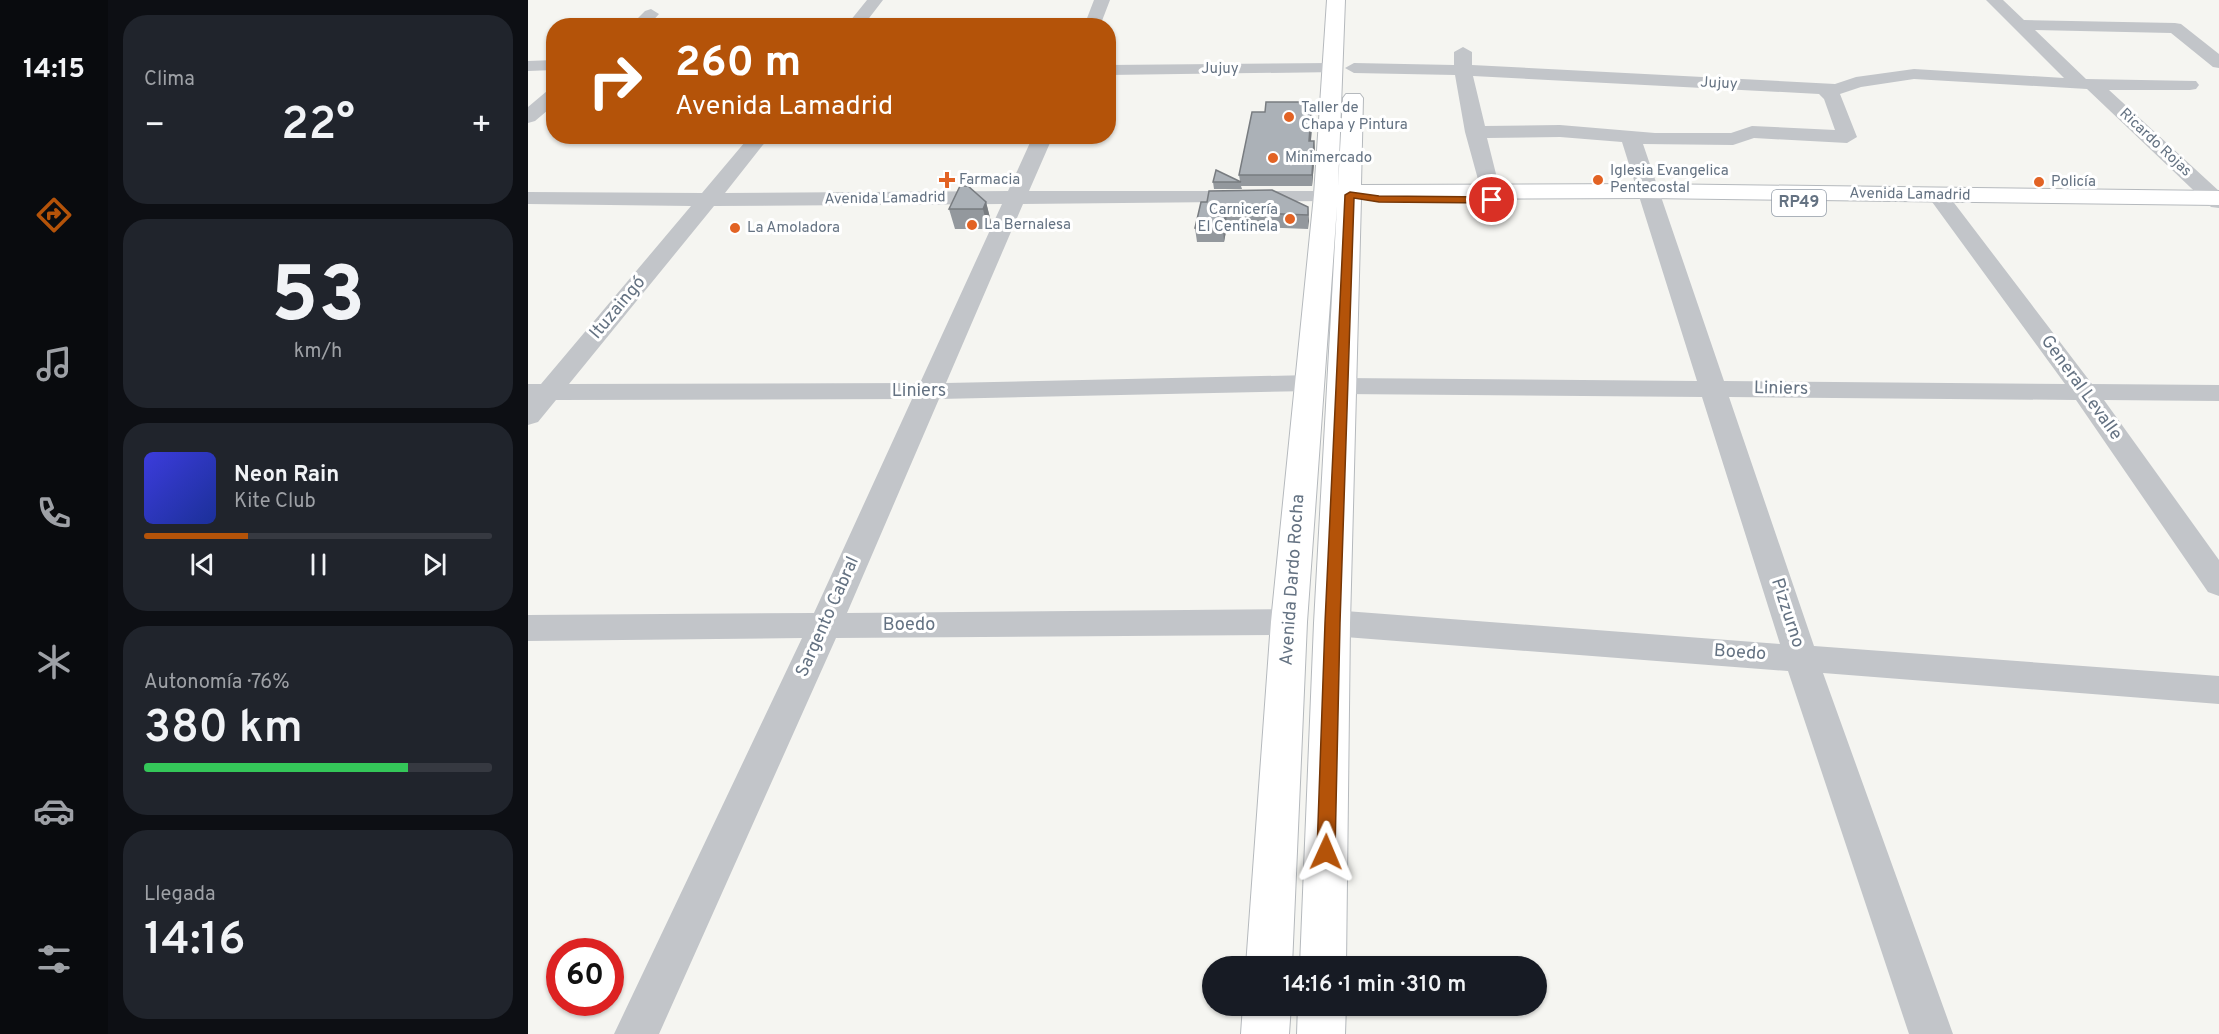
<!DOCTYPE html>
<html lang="es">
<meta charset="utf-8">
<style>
body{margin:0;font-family:Overpass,sans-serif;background:#20242c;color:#f1f3f6;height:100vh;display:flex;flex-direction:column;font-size:22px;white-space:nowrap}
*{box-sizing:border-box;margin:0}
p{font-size:20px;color:#9ea1a6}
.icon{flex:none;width:33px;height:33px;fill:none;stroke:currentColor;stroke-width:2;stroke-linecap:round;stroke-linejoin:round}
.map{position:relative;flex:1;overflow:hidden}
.panel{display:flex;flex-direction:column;gap:15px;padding:15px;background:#0d0f14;width:420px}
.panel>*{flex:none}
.top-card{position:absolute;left:18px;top:18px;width:570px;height:126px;border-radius:24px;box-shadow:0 2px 4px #0004;background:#b45309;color:#fff;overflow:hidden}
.speed{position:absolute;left:18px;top:938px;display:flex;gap:12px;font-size:30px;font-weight:700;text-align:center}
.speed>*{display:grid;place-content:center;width:78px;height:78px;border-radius:50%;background:#171b24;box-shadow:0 2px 4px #0004;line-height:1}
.speed .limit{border:9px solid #d22;background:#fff;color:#111}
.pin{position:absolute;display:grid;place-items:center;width:51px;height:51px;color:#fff;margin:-26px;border:3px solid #fff;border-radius:50%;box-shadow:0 2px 6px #0007}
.me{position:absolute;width:66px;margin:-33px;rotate:1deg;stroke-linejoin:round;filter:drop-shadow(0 0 4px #0008)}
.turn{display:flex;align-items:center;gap:21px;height:126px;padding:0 30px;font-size:27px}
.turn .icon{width:78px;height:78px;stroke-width:2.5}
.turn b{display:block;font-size:42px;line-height:51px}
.big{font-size:45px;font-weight:600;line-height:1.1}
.panel .tile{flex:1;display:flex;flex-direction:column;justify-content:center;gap:9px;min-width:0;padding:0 21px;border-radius:24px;background:#20242c}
.panel .dial{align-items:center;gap:0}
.dial b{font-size:78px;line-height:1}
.song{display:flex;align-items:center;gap:18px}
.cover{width:72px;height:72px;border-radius:9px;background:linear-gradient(135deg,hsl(240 70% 55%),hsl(230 70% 35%))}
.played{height:6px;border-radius:3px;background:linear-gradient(90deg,#b45309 30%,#363941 30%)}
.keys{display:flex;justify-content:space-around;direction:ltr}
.heat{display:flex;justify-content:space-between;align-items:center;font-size:33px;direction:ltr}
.charge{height:9px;border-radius:4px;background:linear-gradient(90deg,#34c759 76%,#363941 0)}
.trip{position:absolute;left:674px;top:956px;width:345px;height:60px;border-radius:30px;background:#171b24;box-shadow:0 2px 4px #0004;font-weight:600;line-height:60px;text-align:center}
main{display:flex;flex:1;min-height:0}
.menu{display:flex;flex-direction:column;width:108px;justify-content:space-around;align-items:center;background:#090b0e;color:#9ea1a6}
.menu .icon{width:42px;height:42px}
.menu .active{color:#b45309}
.menu b{font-size:27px;color:#f1f3f6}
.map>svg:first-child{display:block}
</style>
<main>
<nav class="menu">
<b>14:15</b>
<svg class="icon active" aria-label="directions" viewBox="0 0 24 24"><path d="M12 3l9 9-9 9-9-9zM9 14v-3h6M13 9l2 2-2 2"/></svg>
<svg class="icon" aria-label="music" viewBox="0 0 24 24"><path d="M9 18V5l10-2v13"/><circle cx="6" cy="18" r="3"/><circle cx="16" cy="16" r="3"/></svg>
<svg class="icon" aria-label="phone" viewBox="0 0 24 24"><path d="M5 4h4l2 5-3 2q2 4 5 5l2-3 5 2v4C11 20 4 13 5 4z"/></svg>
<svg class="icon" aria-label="climate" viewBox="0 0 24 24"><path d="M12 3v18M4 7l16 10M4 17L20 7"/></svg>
<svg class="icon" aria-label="car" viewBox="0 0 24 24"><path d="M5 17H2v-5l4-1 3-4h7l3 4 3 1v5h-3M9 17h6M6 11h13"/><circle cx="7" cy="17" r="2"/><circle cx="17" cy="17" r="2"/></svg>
<svg class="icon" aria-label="filters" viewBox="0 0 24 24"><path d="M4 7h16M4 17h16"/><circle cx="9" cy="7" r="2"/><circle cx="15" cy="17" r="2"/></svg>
</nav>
<section class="panel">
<div class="tile"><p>Clima</p>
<div class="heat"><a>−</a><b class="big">22°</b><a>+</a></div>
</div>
<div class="tile dial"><b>53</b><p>km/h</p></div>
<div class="tile">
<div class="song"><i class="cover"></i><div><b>Neon Rain</b><p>Kite Club</p></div></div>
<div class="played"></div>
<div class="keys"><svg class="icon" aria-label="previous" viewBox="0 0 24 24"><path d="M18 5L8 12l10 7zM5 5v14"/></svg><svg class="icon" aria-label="pause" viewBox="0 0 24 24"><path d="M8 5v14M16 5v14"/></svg><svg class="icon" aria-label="next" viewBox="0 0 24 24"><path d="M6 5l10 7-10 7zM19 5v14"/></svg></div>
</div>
<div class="tile"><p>Autonomía · 76%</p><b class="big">380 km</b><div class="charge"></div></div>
<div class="tile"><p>Llegada</p><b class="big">14:16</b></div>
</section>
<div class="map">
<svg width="1691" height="1034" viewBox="0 0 1691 1034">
<rect width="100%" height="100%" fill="#f5f5f1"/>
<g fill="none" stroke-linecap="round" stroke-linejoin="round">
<defs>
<path id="major" d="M799 0H817L810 186 815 98 818 94H832L835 98 833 185 1119 184 1691 191V205L1119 198 833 199 822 623 818 966H772L786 623 809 206 779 622 764 966H718L743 622 786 195Z
M715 1005H763L761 1034H713Z
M770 1005H818L817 1034H769Z"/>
</defs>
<!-- major casing -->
<use href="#major" stroke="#b5b9bd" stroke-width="2"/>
<!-- minor -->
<path fill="#c2c5c9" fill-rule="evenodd" d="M339 0H355L335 26H318Z
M566 0H582L572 26H556Z
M1458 0H1475L1496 20 1647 23 1653 24 1691 54V68L1685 67 1643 33 1507 30 1558 79 1668 81 1671 85 1668 89 1662 90H1581L1691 191V208L1683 207 1559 89 1386 79 1333 87 1312 94 1329 137 1319 143 1226 138 1205 145 1115 144 1196 381 1537 384 1399 195 1403 191H1417L1564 384 1691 385V401L1576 400 1691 560V596L1680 592 1548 400 1201 397 1286 646 1691 676V704L1295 673 1425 1034H1381L1260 671 804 636 792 632 788 623 792 614 804 610 1252 644 1174 397 814 394 805 392 801 386 805 380 814 378 1169 381 1094 142 1032 137 959 138 972 190 968 194H954L937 132 927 75 826 73 817 68 826 63 926 65V52L935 47 944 52V65L1307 84 1328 77 1386 69 1536 78ZM945 76 1291 94 1296 99 1307 130 1224 126 1203 133H1127L1032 125 957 126Z
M123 9 131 14 120 26H102L117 11Z
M26 60V70L0 71V61Z
M804 63 810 64 813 68 810 72 580 75V65Z
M26 90V105L7 121 0 123V107L19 91Z
M222 136H242L197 193 480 191 505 136H525L501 191H805L809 195 805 199 798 201 495 204 418 383 782 375 791 377 795 383 791 389 782 391 411 399 319 613 761 609 773 613 777 622 773 631 761 635 308 638 131 1034H86L274 638 0 641V615L286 613 384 399 28 400 10 422 0 425V384H13L163 206 0 204V192L174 193ZM474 204 392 383 41 384 186 206Z"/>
<!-- major -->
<use href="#major" fill="#fff" fill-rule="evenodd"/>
</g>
<!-- wall -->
<path fill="#93989d" d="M784 102 785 112 783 141H786L787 152 784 186H713L714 189H686L685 182 712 181 711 175 737 112Z
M458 202 463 222 460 229H427L421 209Z
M673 202 780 207V229L699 226 696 242H669L667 228Z"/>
<!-- shaded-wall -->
<path fill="#787c80" d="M784 102 785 112 782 152 781 141Z
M786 141 787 152 784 186V175Z
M458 202 463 222 460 229 455 209Z
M780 207 781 221 780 229Z
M698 212 699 226 696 242 695 228Z"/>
<!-- building -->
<path fill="#abb1b7" stroke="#787c80" stroke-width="1.5" d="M738 102H784L781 141H786L784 175H711L724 112H737Z
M688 170 713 182H685Z
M432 186H440L458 202 455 209H421Z
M744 190 780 207V215L698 212 695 228H667L673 202H679L681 191Z"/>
<!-- route -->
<path fill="#b45309" stroke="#753606" stroke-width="1.5" d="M822 192 851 196 964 197 969 200 964 203 851 202 826 198 812 623 807 852 804 857 798 860 792 857 789 852 797 623 817 195Z"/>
<!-- markers -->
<g fill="#e26324" stroke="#fff" stroke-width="2">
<circle cx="761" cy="117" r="6"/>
<circle cx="745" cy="158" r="6"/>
<path d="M416 171h6v6h6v6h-6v6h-6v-6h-6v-6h6z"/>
<circle cx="1070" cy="180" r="6"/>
<circle cx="1511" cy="182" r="6"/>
<circle cx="762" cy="219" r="6"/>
<circle cx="444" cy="225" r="6"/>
<circle cx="207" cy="228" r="6"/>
</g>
<g text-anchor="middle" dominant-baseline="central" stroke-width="6" stroke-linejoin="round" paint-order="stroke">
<!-- far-street labels -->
<g font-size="15" fill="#647282" stroke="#fff">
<text x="692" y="69">Jujuy</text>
<text transform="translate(1191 84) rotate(3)">Jujuy</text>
<text transform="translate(1627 143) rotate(43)">Ricardo Rojas</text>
<text transform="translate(1382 195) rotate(1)">Avenida Lamadrid</text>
<text transform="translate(357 199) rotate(-1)">Avenida Lamadrid</text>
</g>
<!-- far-poi labels -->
<g font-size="15" fill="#647282" stroke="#fff" text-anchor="start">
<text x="773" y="108">Taller de<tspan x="773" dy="17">Chapa y Pintura</tspan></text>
<text x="757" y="158">Minimercado</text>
<text x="1082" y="171">Iglesia Evangelica<tspan x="1082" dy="17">Pentecostal</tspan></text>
<text x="431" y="180">Farmacia</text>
<text x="1523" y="182">Policía</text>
<text x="750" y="210" text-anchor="end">Carnicería<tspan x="750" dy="17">El Centinela</tspan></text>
<text x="456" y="225">La Bernalesa</text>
<text x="219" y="228">La Amoladora</text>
</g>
<!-- shield labels -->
<rect fill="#fff" stroke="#929ca8" stroke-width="1.5" x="1244" y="190" width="54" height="26" rx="4.5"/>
<g font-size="16" font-weight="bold" fill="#647282">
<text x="1271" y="203">RP49</text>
</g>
<!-- street labels -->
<g font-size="18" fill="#647282" stroke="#fff">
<text transform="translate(90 308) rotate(-50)">Ituzaingó</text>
<text transform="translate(1553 388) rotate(54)">General Levalle</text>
<text transform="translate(1253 389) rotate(1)">Liniers</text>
<text x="391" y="391">Liniers</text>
<text transform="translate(765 580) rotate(-86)">Avenida Dardo Rocha</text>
<text transform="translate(1259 613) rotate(72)">Pizzurno</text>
<text transform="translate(300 617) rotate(-66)">Sargento Cabral</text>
<text x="381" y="625">Boedo</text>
<text transform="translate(1212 653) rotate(4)">Boedo</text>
</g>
</g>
</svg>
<div class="speed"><div class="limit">60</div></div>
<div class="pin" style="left:964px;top:200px;background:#d93025"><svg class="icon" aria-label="arrive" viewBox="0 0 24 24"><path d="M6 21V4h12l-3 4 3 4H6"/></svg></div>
<svg class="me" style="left:798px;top:852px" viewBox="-20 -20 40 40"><path d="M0-17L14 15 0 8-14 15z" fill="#b45309" stroke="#fff" stroke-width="4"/></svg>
<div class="trip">14:16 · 1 min · 310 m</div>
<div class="top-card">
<div class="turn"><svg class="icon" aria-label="right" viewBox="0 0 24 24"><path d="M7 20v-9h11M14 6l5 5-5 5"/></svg><div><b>260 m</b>Avenida Lamadrid</div></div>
</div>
</div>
</main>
